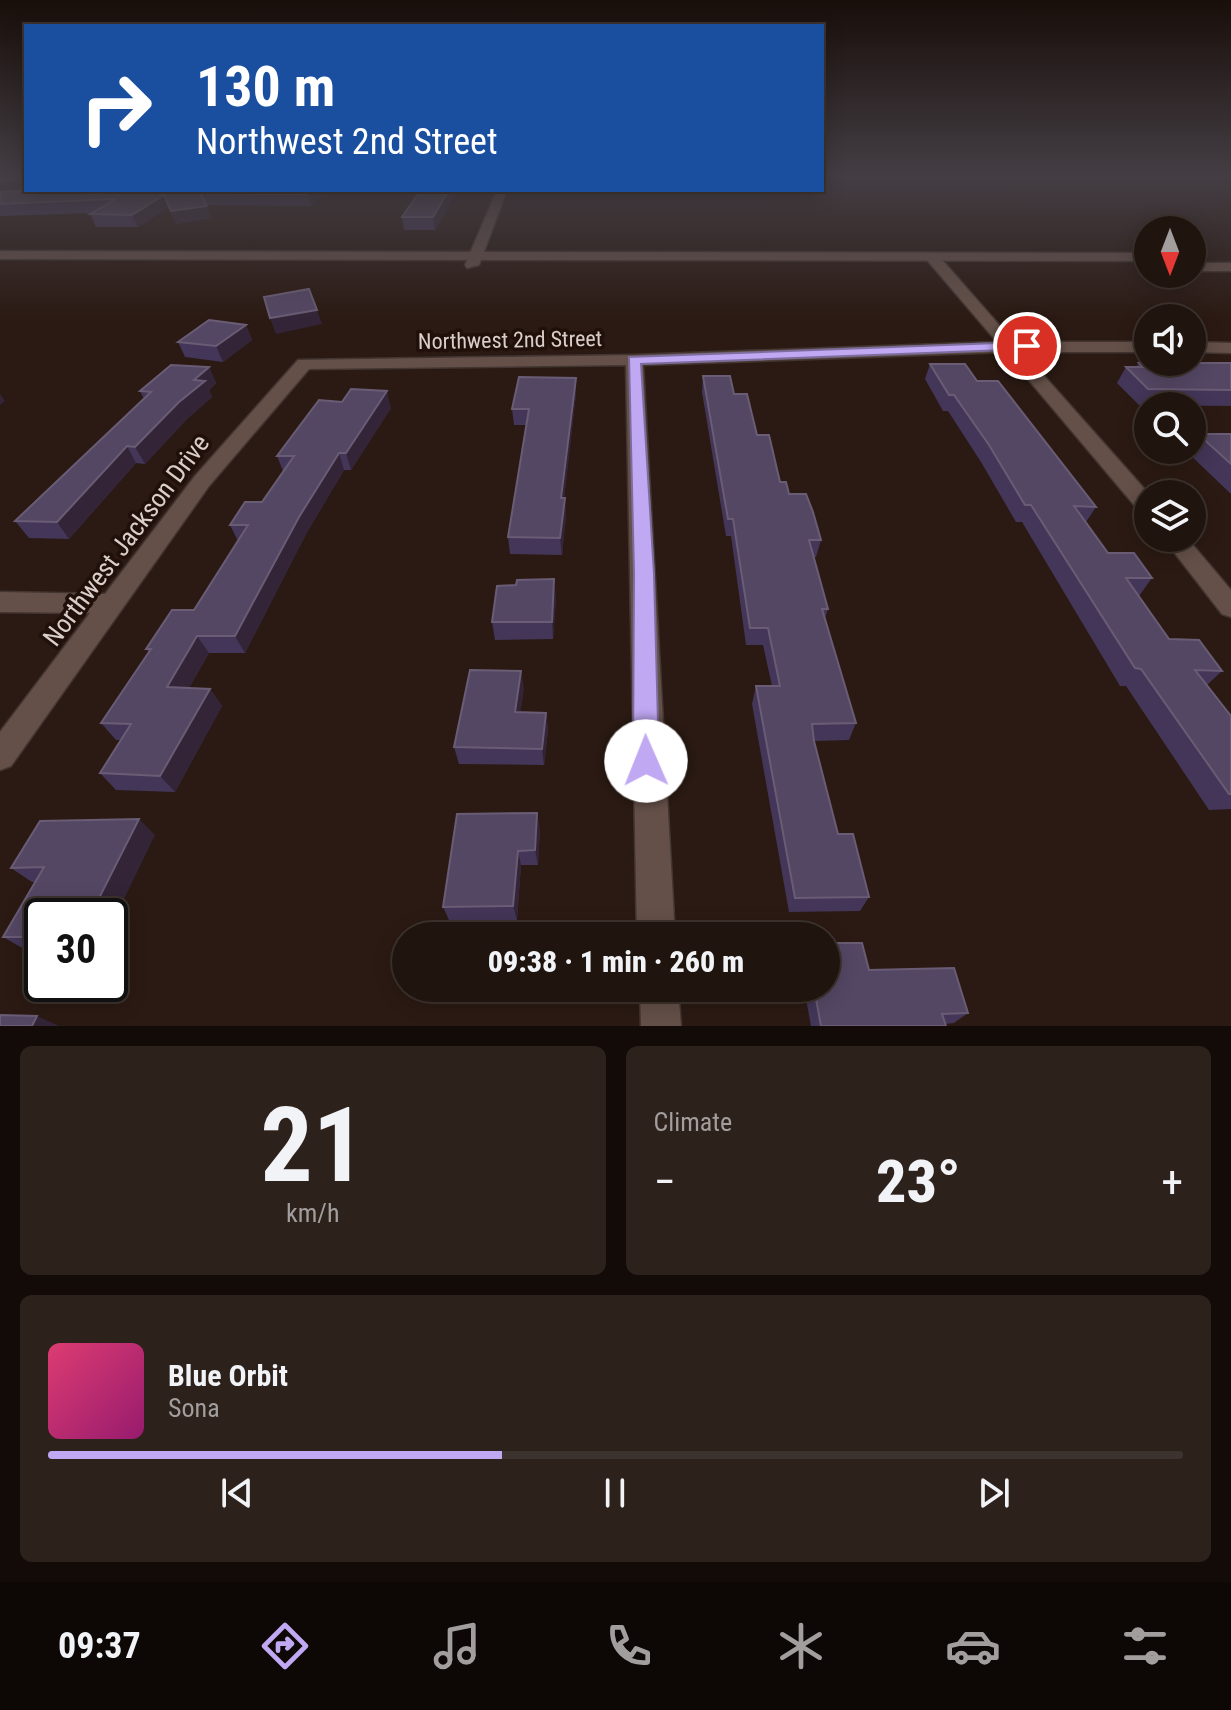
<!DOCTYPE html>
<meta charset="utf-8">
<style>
body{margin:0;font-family:"Roboto Condensed",sans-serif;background:#2d211c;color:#f1f3f6;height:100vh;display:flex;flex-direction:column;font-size:30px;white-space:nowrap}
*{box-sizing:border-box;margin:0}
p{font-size:26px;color:#a29e9e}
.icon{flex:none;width:44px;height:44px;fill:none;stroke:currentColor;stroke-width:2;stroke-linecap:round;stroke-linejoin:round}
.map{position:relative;height:1026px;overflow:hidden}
.sheet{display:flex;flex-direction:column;gap:20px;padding:20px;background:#120b08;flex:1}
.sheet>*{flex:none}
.top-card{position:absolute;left:24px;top:24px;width:800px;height:168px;border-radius:0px;box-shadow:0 4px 20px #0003,0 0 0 2px #3d332e;background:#1a4fa0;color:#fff;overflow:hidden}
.needle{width:52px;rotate:180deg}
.controls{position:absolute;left:1134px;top:216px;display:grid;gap:16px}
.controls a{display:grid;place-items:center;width:72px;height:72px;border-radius:50%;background:#20140e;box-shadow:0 4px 20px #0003,0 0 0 2px #3d332e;font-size:40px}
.speed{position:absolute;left:24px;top:898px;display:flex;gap:16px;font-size:40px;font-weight:700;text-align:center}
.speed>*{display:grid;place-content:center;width:104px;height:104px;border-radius:50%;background:#20140e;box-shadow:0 4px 20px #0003,0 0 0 2px #3d332e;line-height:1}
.speed .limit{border:4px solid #111;border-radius:12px;background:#fff;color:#111}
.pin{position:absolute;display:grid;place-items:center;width:68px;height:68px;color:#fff;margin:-34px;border:4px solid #fff;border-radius:50%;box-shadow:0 2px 8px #0007}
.me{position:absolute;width:88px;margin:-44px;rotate:359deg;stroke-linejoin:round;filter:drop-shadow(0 0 6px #0008)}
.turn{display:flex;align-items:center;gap:28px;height:168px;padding:0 40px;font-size:36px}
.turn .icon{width:104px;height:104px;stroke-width:2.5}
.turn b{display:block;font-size:56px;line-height:68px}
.big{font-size:60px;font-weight:800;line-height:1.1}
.sheet .tile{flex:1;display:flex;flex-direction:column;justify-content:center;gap:12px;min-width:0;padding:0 28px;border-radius:12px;background:#2d211c}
.sheet .dial{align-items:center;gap:0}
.dial b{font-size:104px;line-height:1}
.song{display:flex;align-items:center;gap:24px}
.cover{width:96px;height:96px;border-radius:12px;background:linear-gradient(135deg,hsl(340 70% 55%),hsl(320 70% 35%))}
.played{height:8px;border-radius:4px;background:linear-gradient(90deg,#c1a8f3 40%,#3d332e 40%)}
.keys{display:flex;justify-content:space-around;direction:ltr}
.heat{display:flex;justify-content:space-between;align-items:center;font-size:44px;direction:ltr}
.sheet .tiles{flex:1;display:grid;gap:20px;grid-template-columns:1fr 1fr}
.tile:last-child{grid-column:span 2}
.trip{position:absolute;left:392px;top:922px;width:448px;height:80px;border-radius:40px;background:#20140e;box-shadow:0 4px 20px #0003,0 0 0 2px #3d332e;font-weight:800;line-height:80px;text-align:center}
.menu{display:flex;height:128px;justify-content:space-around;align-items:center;background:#0d0806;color:#a29e9e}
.menu .icon{width:56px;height:56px}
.menu .selected{color:#c1a8f3}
.menu b{font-size:36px;color:#f1f3f6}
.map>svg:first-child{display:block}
</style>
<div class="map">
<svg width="1231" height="1026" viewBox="0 0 1231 1026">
<rect width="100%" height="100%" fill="#2b1a13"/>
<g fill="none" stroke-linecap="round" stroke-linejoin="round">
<defs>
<path id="minor" d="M497 190H507L479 265 467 268 465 265Z
M927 254H937L1014 342H1148V352H1023L1149 494 1148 514 1140 512 1005 352 643 365 675 936H637L626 365 309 369 209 486 11 766 0 770V732L90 613 0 612V592L105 594 195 476 298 360 634 355 997 342 927 260Z
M1192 342 1231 343V353L1192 352Z
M1163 538H1187L1231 590V617L1222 614Z
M640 988H678L681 1026H641Z"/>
<path id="secondary" d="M0 251 1148 253V261L0 259Z
M1192 263H1231V271H1192Z"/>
</defs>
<!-- minor casing -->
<use href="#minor" stroke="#423532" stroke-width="3"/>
<!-- secondary casing -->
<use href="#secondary" stroke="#423532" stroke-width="3"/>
<!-- minor -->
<use href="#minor" fill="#645048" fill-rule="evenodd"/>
<!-- secondary -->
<use href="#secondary" fill="#645048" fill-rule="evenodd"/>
</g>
<!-- wall -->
<path fill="#433658" d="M0 176 26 190 174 194 162 190H326L311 206 206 205 211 218 176 224 169 207 138 227H96L90 214 93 213 0 216V192H6L0 182Z
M458 190 435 230H404L402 217Z
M246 325 252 340 223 362 185 357 178 342Z
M1139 363H1231V406L1139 405 1117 383 1126 367H1136Z
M930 364 977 381 1096 507 1086 522 1108 553 1152 578 1139 596 1169 639 1222 671 1207 685 1231 716V809L1209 810 1126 686H1120L1022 522H1016L981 462 948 411H943L925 379Z
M209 367 216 383 209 390 212 397 187 419 145 464 136 463 69 539 29 538 15 521 144 399 140 391Z
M703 376 734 394 757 435 780 482 821 540 816 557H814L828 609 825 618 856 723 849 740 814 741 838 834 869 897 860 911 789 912 752 704 756 686H772L763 645H746L731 536H726L702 392Z
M576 394 564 498 566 515 562 555 510 554 508 537 526 425H514L512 409Z
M391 408 351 470H344L306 534 245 653H209L189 688 210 689 222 706 175 792 116 790 100 773 121 740H116L101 723 149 652 146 649 194 610 238 541 230 525 262 502 283 471 277 456Z
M1198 434H1231V494L1186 451 1187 450H1192V443Z
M516 585 556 597 553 639 495 640 492 622Z
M524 688 520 712 546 713 548 730 544 765 459 764 454 747Z
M540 828 538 865H521L517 920H449L443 907Z
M155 835 42 916V950H26L3 937 35 882H32L11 868Z
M804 988H826L968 1013 954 1023 945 1024 946 1026H811Z"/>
<!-- shaded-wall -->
<path fill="#332437" d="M0 176 26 179V190L6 192 0 182Z
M311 190H326L311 206 307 194Z
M449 190H458L435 230 433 217Z
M164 195 169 207 138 227 132 215Z
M207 206 211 218 176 224 171 211Z
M317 310 322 324 276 334 270 318Z
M246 325 252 340 223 362 216 346Z
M209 367 216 383 209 390 212 397 187 419 145 464 135 447 194 380Z
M576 378V394L562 515 561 498Z
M387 391 391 408 351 470 346 453Z
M0 394 5 401 0 405Z
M127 446 136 463 69 539 57 522Z
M339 453 344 470 306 534 245 653 235 636 299 517Z
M565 498 566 515 562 555 560 538Z
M554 579 556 597 553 639 552 622Z
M197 636 209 653 180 704 167 687Z
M521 671 524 688 518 729 515 712Z
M210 689 222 706 175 792 160 776Z
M546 713 548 730 544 765 542 749Z
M537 813 540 828 538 865 535 850Z
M139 819 155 835 110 928V916H90Z
M518 851 521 865 517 920 513 906Z
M37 1016 59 1026H32Z"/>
<!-- building -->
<path fill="#544764" stroke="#695c74" stroke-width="2" d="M8 176H26V179L0 181Z
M32 190H150L173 194 180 190H311L307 194 200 193 207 206 171 211 164 195 132 215 90 214 116 199 0 204V192Z
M421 190H449L433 217H402Z
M309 289 317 310 270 318 264 297Z
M209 320 246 325 216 346 178 342Z
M1139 363H1231V390L1148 389 1126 367H1143Z
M930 364H965L977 381H998L1096 507 1074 506 1108 553H1134L1152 578H1126L1169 639 1199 640 1222 671 1195 670 1231 716V794H1229L1141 669 1135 668 1031 505H1025L989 445 954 395H949Z
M171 365 209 367 194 380 205 381 179 402 135 447 127 446 57 522 15 521 151 392 140 391Z
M703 376H730L734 394H747L757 435H769L780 482H786L789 494H806L813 512 821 540H809L828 609H822L856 723 812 724 814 741 838 834H853L869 897 795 898 756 686H780L768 628H750L733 519H728Z
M519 377 576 378 561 498H565L560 538 508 537 529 409H512Z
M351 389 387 391 346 453H339L299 517 235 636H197L167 687 210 689 160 776 100 773 131 724 101 723 151 649H146L172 610H194L248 525H230L245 502H262L294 456H277L319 400 342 402Z
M1198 434H1231V464Z
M554 579 552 622H492L497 586 516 585 517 580Z
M470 670 521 671 515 712 546 713 542 749 454 747Z
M537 813 535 850 518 851 513 906 443 907 457 814Z
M139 819 90 916H42V937H3L44 867 11 868 40 821Z
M826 943H862L869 970 954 968 968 1013 942 1014 946 1026H821L814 988H826Z
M0 1015 37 1016 32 1026H0Z"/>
<!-- sky -->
<linearGradient id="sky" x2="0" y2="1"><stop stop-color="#180e0a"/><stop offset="0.55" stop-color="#443e44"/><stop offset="1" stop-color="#443e44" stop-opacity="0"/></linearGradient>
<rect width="1231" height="320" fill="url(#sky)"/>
<!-- route -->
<path fill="#c1a8f3" stroke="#7d6d9e" stroke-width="2" d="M1027 342 1034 346 1032 349 641 364 654 574 659 761 655 770 646 773 637 770 633 761 634 574 629 357Z"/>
<g text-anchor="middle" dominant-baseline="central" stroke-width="7" stroke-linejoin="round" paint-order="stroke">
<!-- far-street labels -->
<g font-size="22" fill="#daceca" stroke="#21100a">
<text transform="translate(510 340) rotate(-1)">Northwest 2nd Street</text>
</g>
<!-- street labels -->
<g font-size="26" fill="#daceca" stroke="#21100a">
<text transform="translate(126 540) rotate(-53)">Northwest Jackson Drive</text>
</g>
</g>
</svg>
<div class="controls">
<a><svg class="needle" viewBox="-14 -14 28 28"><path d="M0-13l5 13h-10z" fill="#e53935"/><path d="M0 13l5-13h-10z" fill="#a29e9e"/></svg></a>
<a><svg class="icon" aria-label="sound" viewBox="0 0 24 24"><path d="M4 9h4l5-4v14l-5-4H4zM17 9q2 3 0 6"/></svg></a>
<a><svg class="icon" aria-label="search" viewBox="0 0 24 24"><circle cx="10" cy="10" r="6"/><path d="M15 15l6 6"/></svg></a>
<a><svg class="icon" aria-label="layers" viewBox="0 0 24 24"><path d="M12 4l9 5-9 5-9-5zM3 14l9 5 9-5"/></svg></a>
</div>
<div class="speed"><div class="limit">30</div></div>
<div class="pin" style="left:1027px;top:346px;background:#d93025"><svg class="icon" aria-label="arrive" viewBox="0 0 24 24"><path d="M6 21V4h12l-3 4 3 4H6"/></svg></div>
<svg class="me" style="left:646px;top:761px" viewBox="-20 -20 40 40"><circle r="19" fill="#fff"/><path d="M0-13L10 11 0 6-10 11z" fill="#c1a8f3"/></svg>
<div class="trip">09:38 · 1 min · 260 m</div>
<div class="top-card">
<div class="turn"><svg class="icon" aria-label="right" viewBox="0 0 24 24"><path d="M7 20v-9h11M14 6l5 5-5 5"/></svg><div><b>130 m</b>Northwest 2nd Street</div></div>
</div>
</div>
<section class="sheet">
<div class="tiles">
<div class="tile dial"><b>21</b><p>km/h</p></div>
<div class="tile"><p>Climate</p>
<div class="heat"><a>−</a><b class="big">23°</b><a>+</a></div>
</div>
<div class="tile">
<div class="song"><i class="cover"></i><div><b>Blue Orbit</b><p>Sona</p></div></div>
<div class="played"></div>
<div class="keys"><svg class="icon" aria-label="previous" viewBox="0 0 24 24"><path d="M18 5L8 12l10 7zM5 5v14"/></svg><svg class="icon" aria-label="pause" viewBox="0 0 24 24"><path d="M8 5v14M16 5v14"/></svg><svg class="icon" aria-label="next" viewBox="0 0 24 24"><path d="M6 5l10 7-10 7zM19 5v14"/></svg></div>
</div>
</div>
</section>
<nav class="menu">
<b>09:37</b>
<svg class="icon selected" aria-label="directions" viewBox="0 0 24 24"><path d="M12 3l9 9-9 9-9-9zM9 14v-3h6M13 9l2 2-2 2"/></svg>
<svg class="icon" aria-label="music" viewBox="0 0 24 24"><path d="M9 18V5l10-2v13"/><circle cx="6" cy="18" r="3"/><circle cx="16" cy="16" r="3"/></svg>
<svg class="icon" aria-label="phone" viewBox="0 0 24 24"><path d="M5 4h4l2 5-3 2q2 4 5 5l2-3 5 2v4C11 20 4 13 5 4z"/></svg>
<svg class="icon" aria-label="climate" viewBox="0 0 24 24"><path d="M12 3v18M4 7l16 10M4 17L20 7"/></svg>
<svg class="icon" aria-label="car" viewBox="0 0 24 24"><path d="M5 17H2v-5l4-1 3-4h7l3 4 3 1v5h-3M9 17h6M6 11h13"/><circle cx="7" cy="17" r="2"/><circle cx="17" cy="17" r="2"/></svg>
<svg class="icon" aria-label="filters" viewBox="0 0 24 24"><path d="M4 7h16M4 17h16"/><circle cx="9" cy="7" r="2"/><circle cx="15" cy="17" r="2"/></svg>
</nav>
